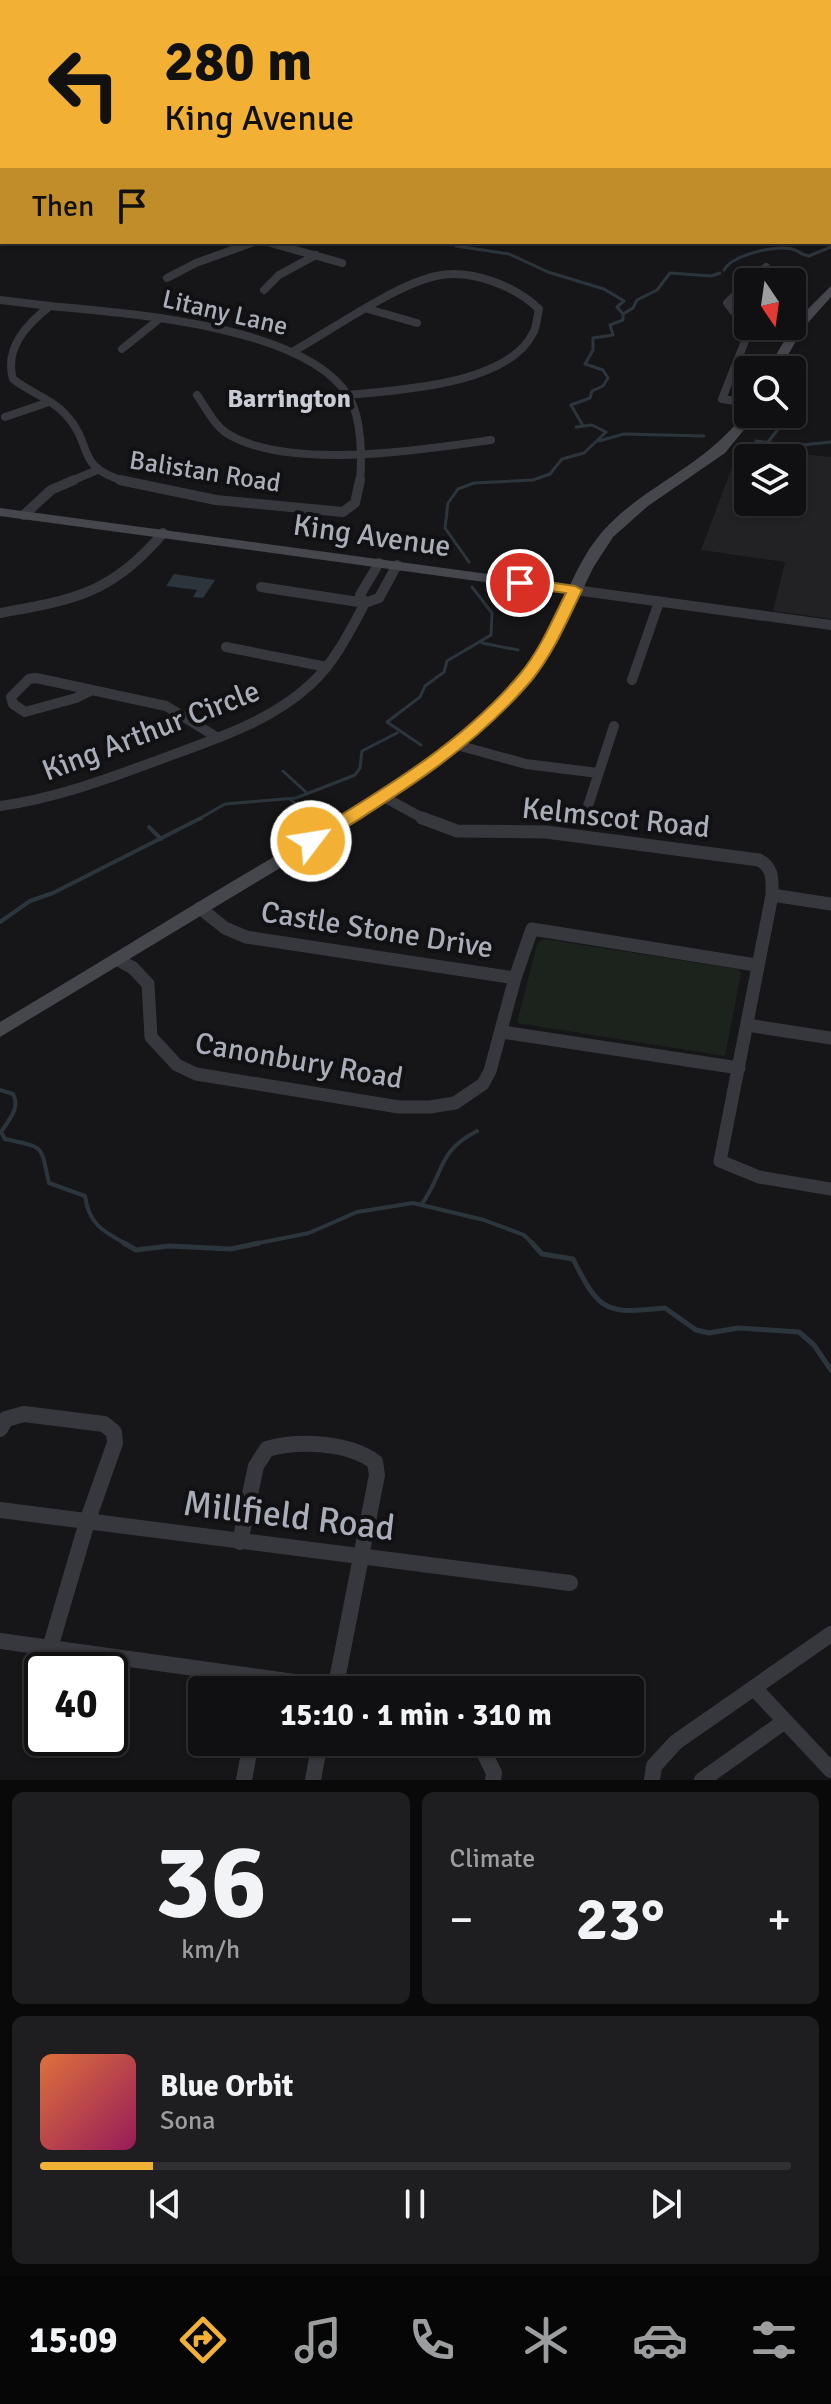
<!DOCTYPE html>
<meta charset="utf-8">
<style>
body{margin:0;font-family:Signika,sans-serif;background:#1e1e20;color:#f1f3f6;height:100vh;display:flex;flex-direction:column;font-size:30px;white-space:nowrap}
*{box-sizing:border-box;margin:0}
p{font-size:26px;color:#9c9d9f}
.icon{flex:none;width:44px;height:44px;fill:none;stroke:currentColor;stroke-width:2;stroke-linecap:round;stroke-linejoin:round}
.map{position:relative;height:1780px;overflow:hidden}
.side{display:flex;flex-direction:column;gap:12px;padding:12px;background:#09090a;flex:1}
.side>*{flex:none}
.top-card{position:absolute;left:0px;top:0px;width:832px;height:244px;box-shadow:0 2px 6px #0004,0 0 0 2px #303032;background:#f2b134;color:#111;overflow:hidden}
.needle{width:52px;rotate:167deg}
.controls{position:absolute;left:734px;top:268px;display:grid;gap:16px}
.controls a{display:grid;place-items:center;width:72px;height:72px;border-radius:8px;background:#101012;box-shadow:0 2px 6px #0004,0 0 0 2px #303032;font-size:40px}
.speed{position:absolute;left:24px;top:1652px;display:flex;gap:16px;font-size:40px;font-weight:700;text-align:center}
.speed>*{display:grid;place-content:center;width:104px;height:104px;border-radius:50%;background:#101012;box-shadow:0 2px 6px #0004,0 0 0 2px #303032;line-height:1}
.speed .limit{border:4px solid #111;border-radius:12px;background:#fff;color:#111}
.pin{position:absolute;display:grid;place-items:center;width:68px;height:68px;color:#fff;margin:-34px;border:4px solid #fff;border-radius:50%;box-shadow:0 2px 8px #0007}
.me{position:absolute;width:88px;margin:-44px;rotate:59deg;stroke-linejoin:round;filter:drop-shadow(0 0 6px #0008)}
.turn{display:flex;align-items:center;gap:28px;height:168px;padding:0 32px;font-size:36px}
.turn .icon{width:104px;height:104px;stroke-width:2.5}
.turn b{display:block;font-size:56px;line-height:68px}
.then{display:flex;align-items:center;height:76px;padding:0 32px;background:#0003;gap:16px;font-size:30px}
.big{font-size:60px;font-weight:700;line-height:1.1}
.side .tile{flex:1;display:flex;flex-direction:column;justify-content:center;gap:12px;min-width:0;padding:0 28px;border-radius:12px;background:#1e1e20}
.side .dial{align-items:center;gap:0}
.dial b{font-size:104px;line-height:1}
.song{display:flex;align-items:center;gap:24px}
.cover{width:96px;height:96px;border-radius:12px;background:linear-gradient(135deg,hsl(20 70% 55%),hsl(330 70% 35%))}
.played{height:8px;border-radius:4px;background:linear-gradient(90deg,#f2b134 15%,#303032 15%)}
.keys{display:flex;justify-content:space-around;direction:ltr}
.heat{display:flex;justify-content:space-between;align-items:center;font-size:44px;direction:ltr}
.side .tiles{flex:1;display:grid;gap:12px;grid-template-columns:1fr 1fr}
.tile:last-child{grid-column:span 2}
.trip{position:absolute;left:188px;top:1676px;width:456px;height:80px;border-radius:8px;background:#101012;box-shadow:0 2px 6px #0004,0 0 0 2px #303032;font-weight:700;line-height:80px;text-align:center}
.tabs{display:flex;height:128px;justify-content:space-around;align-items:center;background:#060607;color:#9c9d9f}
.tabs .icon{width:56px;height:56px}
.tabs .active{color:#f2b134}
.tabs b{font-size:36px;color:#f1f3f6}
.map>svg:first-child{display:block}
</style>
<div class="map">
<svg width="831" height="1780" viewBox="0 0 831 1780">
<rect width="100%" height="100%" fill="#161618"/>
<!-- built -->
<path fill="#222225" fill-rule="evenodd" d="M0 0H486L2 2V63Z
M539 0H820L535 2Z
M743 448 831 457V619L773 611 785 562 701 550 735 459ZM792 458V502H748V458Z"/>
<!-- green -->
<path fill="#1c231d" d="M544 939 737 969 741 973 725 1056 517 1023 537 944Z"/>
<!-- water -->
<path fill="#2c353c" d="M174 574 215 580 203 598 193 597 197 590 166 586Z"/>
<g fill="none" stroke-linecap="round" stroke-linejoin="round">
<!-- stream-far2 -->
<path stroke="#2c353c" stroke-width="3" d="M456 246 509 254 548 272 604 289 624 301 617 307 623 314
M724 270C732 255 775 245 792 249 801 251 799 255 809 256L831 247
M582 424 571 405 590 398 592 391 603 386 608 378 603 370 585 364 593 350V338L613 335 610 325 623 320V314L633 308 637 300 657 290 670 273 711 276 720 273
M599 441 624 434 704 436
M756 441 792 446 831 442
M768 442 783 423 780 418
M469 562 445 528 448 503 458 489 474 483 533 480 550 474 562 459 584 453 606 432 592 425 576 427
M482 643 518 650
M421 745 387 722 420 697 425 686 444 672 447 661 491 635 492 613 472 587
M283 771 308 794
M290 799 308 815
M197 820 225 804 296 798 355 775 360 768 362 751 397 733"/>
<!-- stream-far1 -->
<path stroke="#2c353c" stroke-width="4" d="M149 827 161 839
M0 922 30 901 53 893 201 818
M0 1090 13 1094C21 1108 8 1121 1 1132L5 1139C46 1148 40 1144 49 1183L85 1196C89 1225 104 1232 128 1245
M421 1205C445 1173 436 1152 477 1131
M249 1245 309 1233 357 1212 413 1203 484 1220 524 1235 534 1245"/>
<!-- stream -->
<path stroke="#2c353c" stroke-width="5" d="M124 1243 136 1250 169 1246 231 1249 259 1243
M532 1243 542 1254 573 1259C600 1313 606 1314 665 1308L696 1330 709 1333 738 1328 799 1332 814 1345 831 1370"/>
<!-- street-far3 -->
<path stroke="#37383d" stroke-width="8" d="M267 242 342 263
M653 242H663
M167 278 196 263 254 242
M749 282 766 267
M748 283 727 303 749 331 722 399 748 403
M264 290 279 275 316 255
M0 300 50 306
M50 306C127 313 307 326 349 397 362 419 362 458 360 482
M50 306C27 324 4 348 13 379 29 392 52 399 66 415 95 446 73 467 127 482
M368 309 417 323
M122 349 158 320
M294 351C331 330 397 284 436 276 470 268 515 286 539 309 537 316 537 327 533 333 508 385 398 390 349 395
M197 395C206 408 214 425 228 434 290 471 421 450 491 440
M5 417 49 402
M69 482 97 470"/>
<!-- street-far2 -->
<path stroke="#37383d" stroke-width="10" d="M120 480 216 500 343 512 355 503 360 480
M24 515 51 490 74 480
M379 563 360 595 365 603 379 598 397 565
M575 590 831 625
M0 613C74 600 113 593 163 533
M226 647 327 667
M35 678 41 679 92 690 76 698 25 712 13 704 11 697 29 679Z
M632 680 659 602
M92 690 166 706 218 738
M457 745 526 764 598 773
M384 797 426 820
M0 806C57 798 110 778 164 758 215 739 270 722 311 684 335 662 350 631 365 603L261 587
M588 806 614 726"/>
<!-- street-far1 -->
<path stroke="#37383d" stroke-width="13" d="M422 818 457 831 546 832 759 860C774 868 772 880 772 895L720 1161 759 1177 831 1189
M772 895 831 904
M200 908 225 928 246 937 515 978
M117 959 133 968 148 984 151 1037 177 1065 196 1074 399 1107H430L455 1103 483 1084 490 1071 515 978 532 929 756 965
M747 1025 831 1038
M502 1032 739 1068"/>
<!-- street -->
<path stroke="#37383d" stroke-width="16" d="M0 1429 6 1419 24 1414 104 1424 114 1432 115 1443 87 1522 50 1648
M0 1510 570 1583
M240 1542 256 1466 267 1449C299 1440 348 1442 375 1462L377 1475 335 1690
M0 1641 352 1690
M755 1689 831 1770
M479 1742 494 1773 493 1780
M244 1780 251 1742
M313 1780 320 1742
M652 1780 654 1766 676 1742 831 1634
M702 1780 785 1721"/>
<!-- secondary -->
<path fill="#45474d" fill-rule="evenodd" d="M831 286V297L805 326 779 370H767L796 321Z
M746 411 748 414H757L725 453 648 506 613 537 593 568 559 639 540 669 512 701 456 753 363 818 0 1037V1022C76 977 152 930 228 884 331 822 462 758 532 658 546 638 556 615 566 593L0 516V508L570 585C579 566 589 547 603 531 646 483 706 467 746 411Z"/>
</g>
<!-- route -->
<path fill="#f2b134" stroke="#9d7322" stroke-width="2" d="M520 578 575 586 582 590C567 621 553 654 531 681 471 751 395 797 318 845H305L303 841 305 837C382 790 461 744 520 674 540 650 552 621 566 593L515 586 513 583Z"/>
<g text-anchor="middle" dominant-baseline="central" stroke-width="8" stroke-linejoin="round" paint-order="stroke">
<!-- far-street labels -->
<g font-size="26" fill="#a8adb8" stroke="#111113">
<text transform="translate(225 313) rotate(13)">Litany Lane</text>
<text transform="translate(205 472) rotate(9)">Balistan Road</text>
</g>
<!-- far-neighbourhood labels -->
<g font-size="26" font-weight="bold" fill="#c9ccd4" stroke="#111113">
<text x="289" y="399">Barrington</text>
</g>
<!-- street labels -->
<g font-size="30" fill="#a8adb8" stroke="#111113">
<text transform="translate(372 536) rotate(8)">King Avenue</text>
<text transform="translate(151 731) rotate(-21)">King Arthur Circle</text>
<text transform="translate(616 818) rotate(6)">Kelmscot Road</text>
<text transform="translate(377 930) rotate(9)">Castle Stone Drive</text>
<text transform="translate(299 1061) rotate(10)">Canonbury Road</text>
</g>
<!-- near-street labels -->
<g font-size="36" fill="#a8adb8" stroke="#111113">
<text transform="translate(289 1516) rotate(7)">Millfield Road</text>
</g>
</g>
</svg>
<div class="controls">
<a><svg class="needle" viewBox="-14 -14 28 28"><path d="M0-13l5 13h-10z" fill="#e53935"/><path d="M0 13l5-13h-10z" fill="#9c9d9f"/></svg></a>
<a><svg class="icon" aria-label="search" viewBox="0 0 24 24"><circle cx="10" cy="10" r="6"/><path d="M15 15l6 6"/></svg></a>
<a><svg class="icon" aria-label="layers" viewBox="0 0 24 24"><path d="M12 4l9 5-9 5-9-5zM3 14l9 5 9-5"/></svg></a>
</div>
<div class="speed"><div class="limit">40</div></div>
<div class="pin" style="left:520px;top:583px;background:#d93025"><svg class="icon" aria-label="arrive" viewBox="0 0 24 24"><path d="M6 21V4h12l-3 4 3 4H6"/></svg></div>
<svg class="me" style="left:311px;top:841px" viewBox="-20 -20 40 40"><circle r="17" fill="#f2b134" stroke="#fff" stroke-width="3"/><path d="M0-11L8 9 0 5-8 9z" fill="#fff"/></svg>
<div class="trip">15:10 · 1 min · 310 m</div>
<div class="top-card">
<div class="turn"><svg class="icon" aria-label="left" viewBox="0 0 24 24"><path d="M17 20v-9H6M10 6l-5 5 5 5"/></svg><div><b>280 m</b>King Avenue</div></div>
<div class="then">Then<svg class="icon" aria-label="arrive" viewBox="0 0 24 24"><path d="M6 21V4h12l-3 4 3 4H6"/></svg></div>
</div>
</div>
<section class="side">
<div class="tiles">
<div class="tile dial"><b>36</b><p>km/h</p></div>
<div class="tile"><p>Climate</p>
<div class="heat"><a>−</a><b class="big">23°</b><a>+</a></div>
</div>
<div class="tile">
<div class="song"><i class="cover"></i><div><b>Blue Orbit</b><p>Sona</p></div></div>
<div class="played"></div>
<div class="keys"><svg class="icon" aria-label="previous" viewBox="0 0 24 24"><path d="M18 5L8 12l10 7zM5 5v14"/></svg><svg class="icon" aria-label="pause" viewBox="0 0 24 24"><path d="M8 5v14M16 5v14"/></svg><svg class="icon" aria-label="next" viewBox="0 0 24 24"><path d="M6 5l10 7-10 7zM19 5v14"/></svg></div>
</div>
</div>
</section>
<nav class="tabs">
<b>15:09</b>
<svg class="icon active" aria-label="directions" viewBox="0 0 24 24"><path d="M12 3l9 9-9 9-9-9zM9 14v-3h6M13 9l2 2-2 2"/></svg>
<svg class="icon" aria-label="music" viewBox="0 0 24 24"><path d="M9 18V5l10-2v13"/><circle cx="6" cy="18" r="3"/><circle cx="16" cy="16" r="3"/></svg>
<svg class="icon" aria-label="phone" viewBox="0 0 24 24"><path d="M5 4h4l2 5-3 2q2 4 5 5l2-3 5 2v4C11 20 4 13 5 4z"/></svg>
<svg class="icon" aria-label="climate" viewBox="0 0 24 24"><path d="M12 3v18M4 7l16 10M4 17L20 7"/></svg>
<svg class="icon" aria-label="car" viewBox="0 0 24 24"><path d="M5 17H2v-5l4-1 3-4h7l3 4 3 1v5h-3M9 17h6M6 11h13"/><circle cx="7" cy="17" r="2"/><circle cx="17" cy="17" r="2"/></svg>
<svg class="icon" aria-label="filters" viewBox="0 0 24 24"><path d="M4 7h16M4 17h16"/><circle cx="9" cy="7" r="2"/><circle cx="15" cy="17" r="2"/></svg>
</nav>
